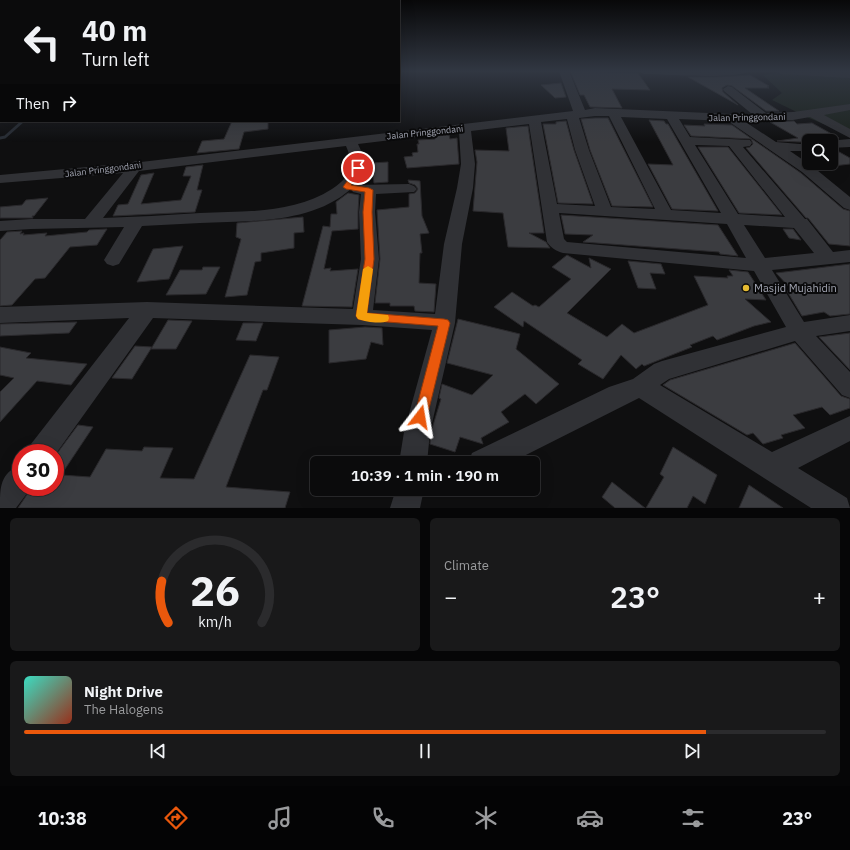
<!DOCTYPE html>
<meta charset="utf-8">
<style>
body{margin:0;font-family:"IBM Plex Sans",sans-serif;background:#19191a;color:#f1f3f6;height:100vh;display:flex;flex-direction:column;font-size:15px;white-space:nowrap}
*{box-sizing:border-box;margin:0}
p{font-size:13px;color:#9a9b9d}
.icon{flex:none;width:22px;height:22px;fill:none;stroke:currentColor;stroke-width:2;stroke-linecap:round;stroke-linejoin:round}
.map{position:relative;height:508px;overflow:hidden}
.sheet{display:flex;flex-direction:column;gap:10px;padding:10px;background:#060607;flex:1}
.sheet>*{flex:none}
.top-card{position:absolute;left:0px;top:0px;width:400px;height:122px;box-shadow:0 4px 16px #0002,0 0 0 1px #2b2b2d;background:#0b0b0c;color:#f1f3f6;overflow:hidden}
.fabs{position:absolute;left:802px;top:134px;display:grid;gap:8px}
.fabs a{display:grid;place-items:center;width:36px;height:36px;border-radius:6px;background:#0b0b0c;box-shadow:0 4px 16px #0002,0 0 0 1px #2b2b2d;font-size:20px}
.speed{position:absolute;left:12px;top:444px;display:flex;gap:8px;font-size:20px;font-weight:700;text-align:center}
.speed>*{display:grid;place-content:center;width:52px;height:52px;border-radius:50%;background:#0b0b0c;box-shadow:0 4px 16px #0002,0 0 0 1px #2b2b2d;line-height:1}
.speed .limit{border:6px solid #d22;background:#fff;color:#111}
.pin{position:absolute;display:grid;place-items:center;width:34px;height:34px;color:#fff;margin:-17px;border:2px solid #fff;border-radius:50%;box-shadow:0 1px 4px #0007}
.me{position:absolute;width:44px;margin:-22px;rotate:14deg;stroke-linejoin:round;filter:drop-shadow(0 0 3px #0008)}
.turn{display:flex;align-items:center;gap:14px;height:84px;padding:0 16px;font-size:18px}
.turn .icon{width:52px;height:52px;stroke-width:2.5}
.turn b{display:block;font-size:28px;line-height:34px}
.then{display:flex;align-items:center;height:38px;padding:0 16px;background:#0003;gap:8px;font-size:15px}
.big{font-size:30px;font-weight:600;line-height:1.1}
.sheet .tile{flex:1;display:flex;flex-direction:column;justify-content:center;gap:6px;min-width:0;padding:0 14px;border-radius:6px;background:#19191a}
.sheet .dial{align-items:center;gap:0}
.dial svg{height:104px;overflow:visible;fill:none;stroke:#2b2b2d;stroke-width:7;stroke-linecap:round;text-anchor:middle}
.dial text{fill:#f1f3f6;stroke:none}
.song{display:flex;align-items:center;gap:12px}
.cover{width:48px;height:48px;border-radius:6px;background:linear-gradient(135deg,hsl(170 70% 55%),hsl(10 70% 35%))}
.played{height:4px;border-radius:2px;background:linear-gradient(90deg,#ea580c 85%,#2b2b2d 85%)}
.keys{display:flex;justify-content:space-around;direction:ltr}
.heat{display:flex;justify-content:space-between;align-items:center;font-size:22px;direction:ltr}
.sheet .tiles{flex:1;display:grid;gap:10px;grid-template-columns:1fr 1fr}
.tile:last-child{grid-column:span 2}
.trip{position:absolute;left:310px;top:456px;width:230px;height:40px;border-radius:6px;background:#0b0b0c;box-shadow:0 4px 16px #0002,0 0 0 1px #2b2b2d;font-weight:600;line-height:40px;text-align:center}
.tab-bar{display:flex;height:64px;justify-content:space-around;align-items:center;background:#040405;color:#9a9b9d}
.tab-bar .icon{width:28px;height:28px}
.tab-bar .current{color:#ea580c}
.tab-bar b{font-size:18px;color:#f1f3f6}
.map>svg:first-child{display:block}
</style>
<div class="map">
<svg width="850" height="508" viewBox="0 0 850 508">
<rect width="100%" height="100%" fill="#0f0f10"/>
<!-- green -->
<path fill="#1c231d" d="M787 71H850V135L809 118 772 100 782 93 763 75Z"/>
<g fill="none" stroke-linecap="round" stroke-linejoin="round">
<!-- stream -->
<path stroke="#292e35" stroke-width="3" d="M0 138 5 137 23 121"/>
</g>
<!-- building -->
<path fill="#3b3c40" stroke="#2a292c" d="M570 71 638 73 650 90 612 89 622 108 590 107 584 95H580Z
M750 75 769 86 767 87 769 88H745L779 111H766L732 86 727 85 722 88 723 92 738 105 688 77H716Z
M561 83 566 97 555 98 541 85Z
M595 118H608L653 207 612 206 590 150 581 119Z
M649 120 664 121 666 124H668L718 211 672 209 648 164 673 165Z
M232 121H268V129L244 132 239 149 197 153 202 141 224 139Z
M566 121 574 150 593 204 558 203 543 124H556V122Z
M794 121 797 124 812 123 839 138 800 142 777 141 798 138 770 122Z
M704 124 732 125 801 173 843 209 850 211V246L829 244 808 218H806L746 148 750 147 753 144 751 139 691 136 684 125 705 126Z
M528 126 544 233H529L546 242 550 248 508 247 503 213 473 211 477 162 475 150 509 151 506 128Z
M449 135 450 139 457 138 459 164 407 168 404 157 413 156 412 153 418 152 417 144H419L418 140 435 139V136Z
M698 147H728L782 215 739 213Z
M831 149H834L850 158V164L817 168 810 163H831Z
M388 162V182L374 183 371 163Z
M203 165 197 190H202L195 212 113 216 118 205 128 204 141 175 154 173 141 204 181 200 191 176H183L186 167Z
M408 180 420 181 422 216 429 233 420 234 422 253H420L419 283 436 284 434 312 415 311 414 306H390V303H375L380 259 377 210 409 207V194L415 193 418 189 415 185 409 183Z
M348 193 359 195 358 212V229L332 231 324 269 331 268 330 271 358 269 352 307 302 306 323 226 330 227 331 214H337L336 202Z
M48 198 34 216H32L33 218H0V207L22 205 26 200Z
M561 215 718 225 738 256 720 254 719 252 583 242 593 235 565 234Z
M303 217 304 232 294 233V248L261 253V261L255 262 247 295 225 297 241 239 236 237 237 223Z
M107 229 97 245 70 247 45 278 35 279 12 305 0 306V240L7 232 22 231 20 234 24 233 23 235 47 233 45 236 87 232 89 230Z
M783 229H793L801 240 789 238Z
M183 246 169 279 137 282 153 249Z
M567 255 591 268 589 258 611 269 567 313 607 337 622 324 634 333 708 305 694 276 728 278 727 276H733L729 270 748 272 766 300 745 299 771 322 754 326 717 340 713 336 690 345 692 347 644 366 642 364 636 369 621 355 603 379 578 364 582 360 524 321 523 327 494 307 512 292 533 306 535 305 539 307 571 279 552 267Z
M628 261 661 264 665 274 650 273 656 289 638 288Z
M850 264V314L830 316 824 312 802 316 787 291 792 290 776 273Z
M203 267H220L206 294 166 295 180 270H202Z
M458 319 520 334 516 349 559 384 536 404 525 394 501 412 509 422 481 438 483 444 460 437 455 452 430 444 431 432 441 399 439 398 442 384 472 395 493 375 447 363Z
M168 320 192 321 176 349H151Z
M77 322 69 333 0 336V324Z
M243 323H263L256 341 236 340Z
M365 327 382 328 383 345 371 342 366 359 329 363V330Z
M850 333V370L819 337Z
M795 343 841 396 850 399V408L830 415 822 407 793 415 805 428 781 435 783 438 763 444 753 433 747 435 663 385 670 380Z
M135 346 152 347 132 379 112 378Z
M0 347 31 353 26 358 87 364 71 385 37 381 0 422V392L14 378 0 375Z
M250 355 279 357 267 390H263L226 487 290 492 285 508H18L32 487H55V456L78 425 93 427 61 475 90 477 106 449 142 451 144 447 173 448 160 478 194 479Z
M673 447 717 475 705 504 693 496 687 508H646L664 477 660 474Z
M612 482 645 508H615L602 497Z
M749 485 783 508H739Z"/>
<g fill="none" stroke-linecap="round" stroke-linejoin="round">
<!-- minor -->
<path fill="#303135" fill-rule="evenodd" d="M559 71H569L585 110 595 108 731 114H752L724 91 723 89 728 86 732 87 766 113 793 112 850 104V110L824 115 850 129V138L810 117 793 120 744 121 776 142 800 144 809 143V151H790L812 166 850 197V210L844 208 802 172 728 121 679 119 690 137 750 140 752 143 750 146 743 147 805 219H807L833 252 850 250V262L772 270 804 322 850 315V331L816 336 850 372V398L842 395 795 341 669 379 660 385 772 452 850 416V441L798 468 847 498 850 508H811L639 398 510 463H468L472 453 609 387 633 379 654 364 662 361 786 327 754 271 563 253C556 251 551 248 547 242L529 124 471 131 475 164 473 188 462 244 455 323 430 432 427 463H399L404 432 432 330 362 325 153 318 55 455V453H27L31 444 129 318 0 323V307L147 302 353 309 361 259 359 212 361 194 353 192 351 189C311 224 250 221 200 223 181 224 161 225 142 226L119 264 113 266 107 264 104 260 124 227 31 229 0 231V221L31 219H85L123 173 0 183V175L130 163 136 161 141 162 573 111ZM595 116H609L655 209 611 207 589 150 579 118ZM621 117 667 119 721 213 671 210ZM567 119 575 150 595 206 557 204 541 122ZM459 132 461 164 457 188 444 244 435 314 373 310 379 259 375 212 376 194 414 192 417 189 414 186 409 184 355 185C366 171 366 160 358 144ZM695 145 729 146 785 217 738 214ZM346 146C355 166 350 177 332 189 293 214 244 211 200 213 167 215 135 217 103 218L139 171ZM559 213 727 224 746 258 567 242 564 239ZM744 225 794 228 814 253 765 258Z
M639 71H748C740 80 660 74 644 74Z
M775 71 850 72V78L780 74Z
M850 139V147L831 148V141H827Z
M21 464V487L31 488 16 508H0C0 486 0 474 21 464Z
M396 489H424L420 508H390Z"/>
</g>
<!-- sky -->
<linearGradient id="sky" x2="0" y2="1"><stop stop-color="#080809"/><stop offset="0.5" stop-color="#313742"/><stop offset="1" stop-color="#313742" stop-opacity="0"/></linearGradient>
<rect width="850" height="142" fill="url(#sky)"/>
<!-- route -->
<path fill="#ea580c" stroke="#983908" d="M355 166H361L362 168 359 175 351 185 369 188 373 190 372 212 374 259 367 313 444 319 448 320 450 323 427 417 425 421 420 423 416 421 414 417 438 326 362 320 358 319 356 316 365 259 363 212 365 192 346 189 343 187 352 174Z"/>
<!-- slow -->
<path fill="#f59e0b" d="M368 266 373 269 367 313 388 315 389 318 388 321C380 324 366 322 358 319L356 316 363 269Z"/>
<!-- markers -->
<circle fill="#e6bb32" stroke="#0a0a0b" stroke-width="1.5" cx="746" cy="288" r="4"/>
<g text-anchor="middle" dominant-baseline="central" stroke-width="4" stroke-linejoin="round" paint-order="stroke">
<!-- far-street labels -->
<g font-size="9" fill="#a1a4b1" stroke="#0a0a0b">
<text transform="translate(747 117) rotate(-1)">Jalan Pringgondani</text>
<text transform="translate(425 132) rotate(-6)">Jalan Pringgondani</text>
<text transform="translate(103 169) rotate(-7)">Jalan Pringgondani</text>
</g>
<!-- poi labels -->
<g font-size="11" fill="#a1a4b1" stroke="#0a0a0b" text-anchor="start">
<text x="754" y="288">Masjid Mujahidin</text>
</g>
</g>
</svg>
<div class="fabs">
<a><svg class="icon" aria-label="search" viewBox="0 0 24 24"><circle cx="10" cy="10" r="6"/><path d="M15 15l6 6"/></svg></a>
</div>
<div class="speed"><div class="limit">30</div></div>
<div class="pin" style="left:358px;top:168px;background:#d93025"><svg class="icon" aria-label="arrive" viewBox="0 0 24 24"><path d="M6 21V4h12l-3 4 3 4H6"/></svg></div>
<svg class="me" style="left:420px;top:417px" viewBox="-20 -20 40 40"><path d="M0-17L14 15 0 8-14 15z" fill="#ea580c" stroke="#fff" stroke-width="4"/></svg>
<div class="trip">10:39 · 1 min · 190 m</div>
<div class="top-card">
<div class="turn"><svg class="icon" aria-label="left" viewBox="0 0 24 24"><path d="M17 20v-9H6M10 6l-5 5 5 5"/></svg><div><b>40 m</b>Turn left</div></div>
<div class="then">Then<svg class="icon" aria-label="right" viewBox="0 0 24 24"><path d="M7 20v-9h11M14 6l5 5-5 5"/></svg></div>
</div>
</div>
<section class="sheet">
<div class="tiles">
<div class="tile dial"><svg viewBox="0 0 100 80">
<path d="M14 69A42 42 0 1 1 86 69"/>
<path d="M14 69A42 42 0 0 1 9 37" stroke="#ea580c"/>
<text x="50" y="56" font-size="32" font-weight="700">26</text>
<text x="50" y="72" font-size="11">km/h</text>
</svg></div>
<div class="tile"><p>Climate</p>
<div class="heat"><a>−</a><b class="big">23°</b><a>+</a></div>
</div>
<div class="tile">
<div class="song"><i class="cover"></i><div><b>Night Drive</b><p>The Halogens</p></div></div>
<div class="played"></div>
<div class="keys"><svg class="icon" aria-label="previous" viewBox="0 0 24 24"><path d="M18 5L8 12l10 7zM5 5v14"/></svg><svg class="icon" aria-label="pause" viewBox="0 0 24 24"><path d="M8 5v14M16 5v14"/></svg><svg class="icon" aria-label="next" viewBox="0 0 24 24"><path d="M6 5l10 7-10 7zM19 5v14"/></svg></div>
</div>
</div>
</section>
<nav class="tab-bar">
<b>10:38</b>
<svg class="icon current" aria-label="directions" viewBox="0 0 24 24"><path d="M12 3l9 9-9 9-9-9zM9 14v-3h6M13 9l2 2-2 2"/></svg>
<svg class="icon" aria-label="music" viewBox="0 0 24 24"><path d="M9 18V5l10-2v13"/><circle cx="6" cy="18" r="3"/><circle cx="16" cy="16" r="3"/></svg>
<svg class="icon" aria-label="phone" viewBox="0 0 24 24"><path d="M5 4h4l2 5-3 2q2 4 5 5l2-3 5 2v4C11 20 4 13 5 4z"/></svg>
<svg class="icon" aria-label="climate" viewBox="0 0 24 24"><path d="M12 3v18M4 7l16 10M4 17L20 7"/></svg>
<svg class="icon" aria-label="car" viewBox="0 0 24 24"><path d="M5 17H2v-5l4-1 3-4h7l3 4 3 1v5h-3M9 17h6M6 11h13"/><circle cx="7" cy="17" r="2"/><circle cx="17" cy="17" r="2"/></svg>
<svg class="icon" aria-label="filters" viewBox="0 0 24 24"><path d="M4 7h16M4 17h16"/><circle cx="9" cy="7" r="2"/><circle cx="15" cy="17" r="2"/></svg>
<b>23°</b>
</nav>
